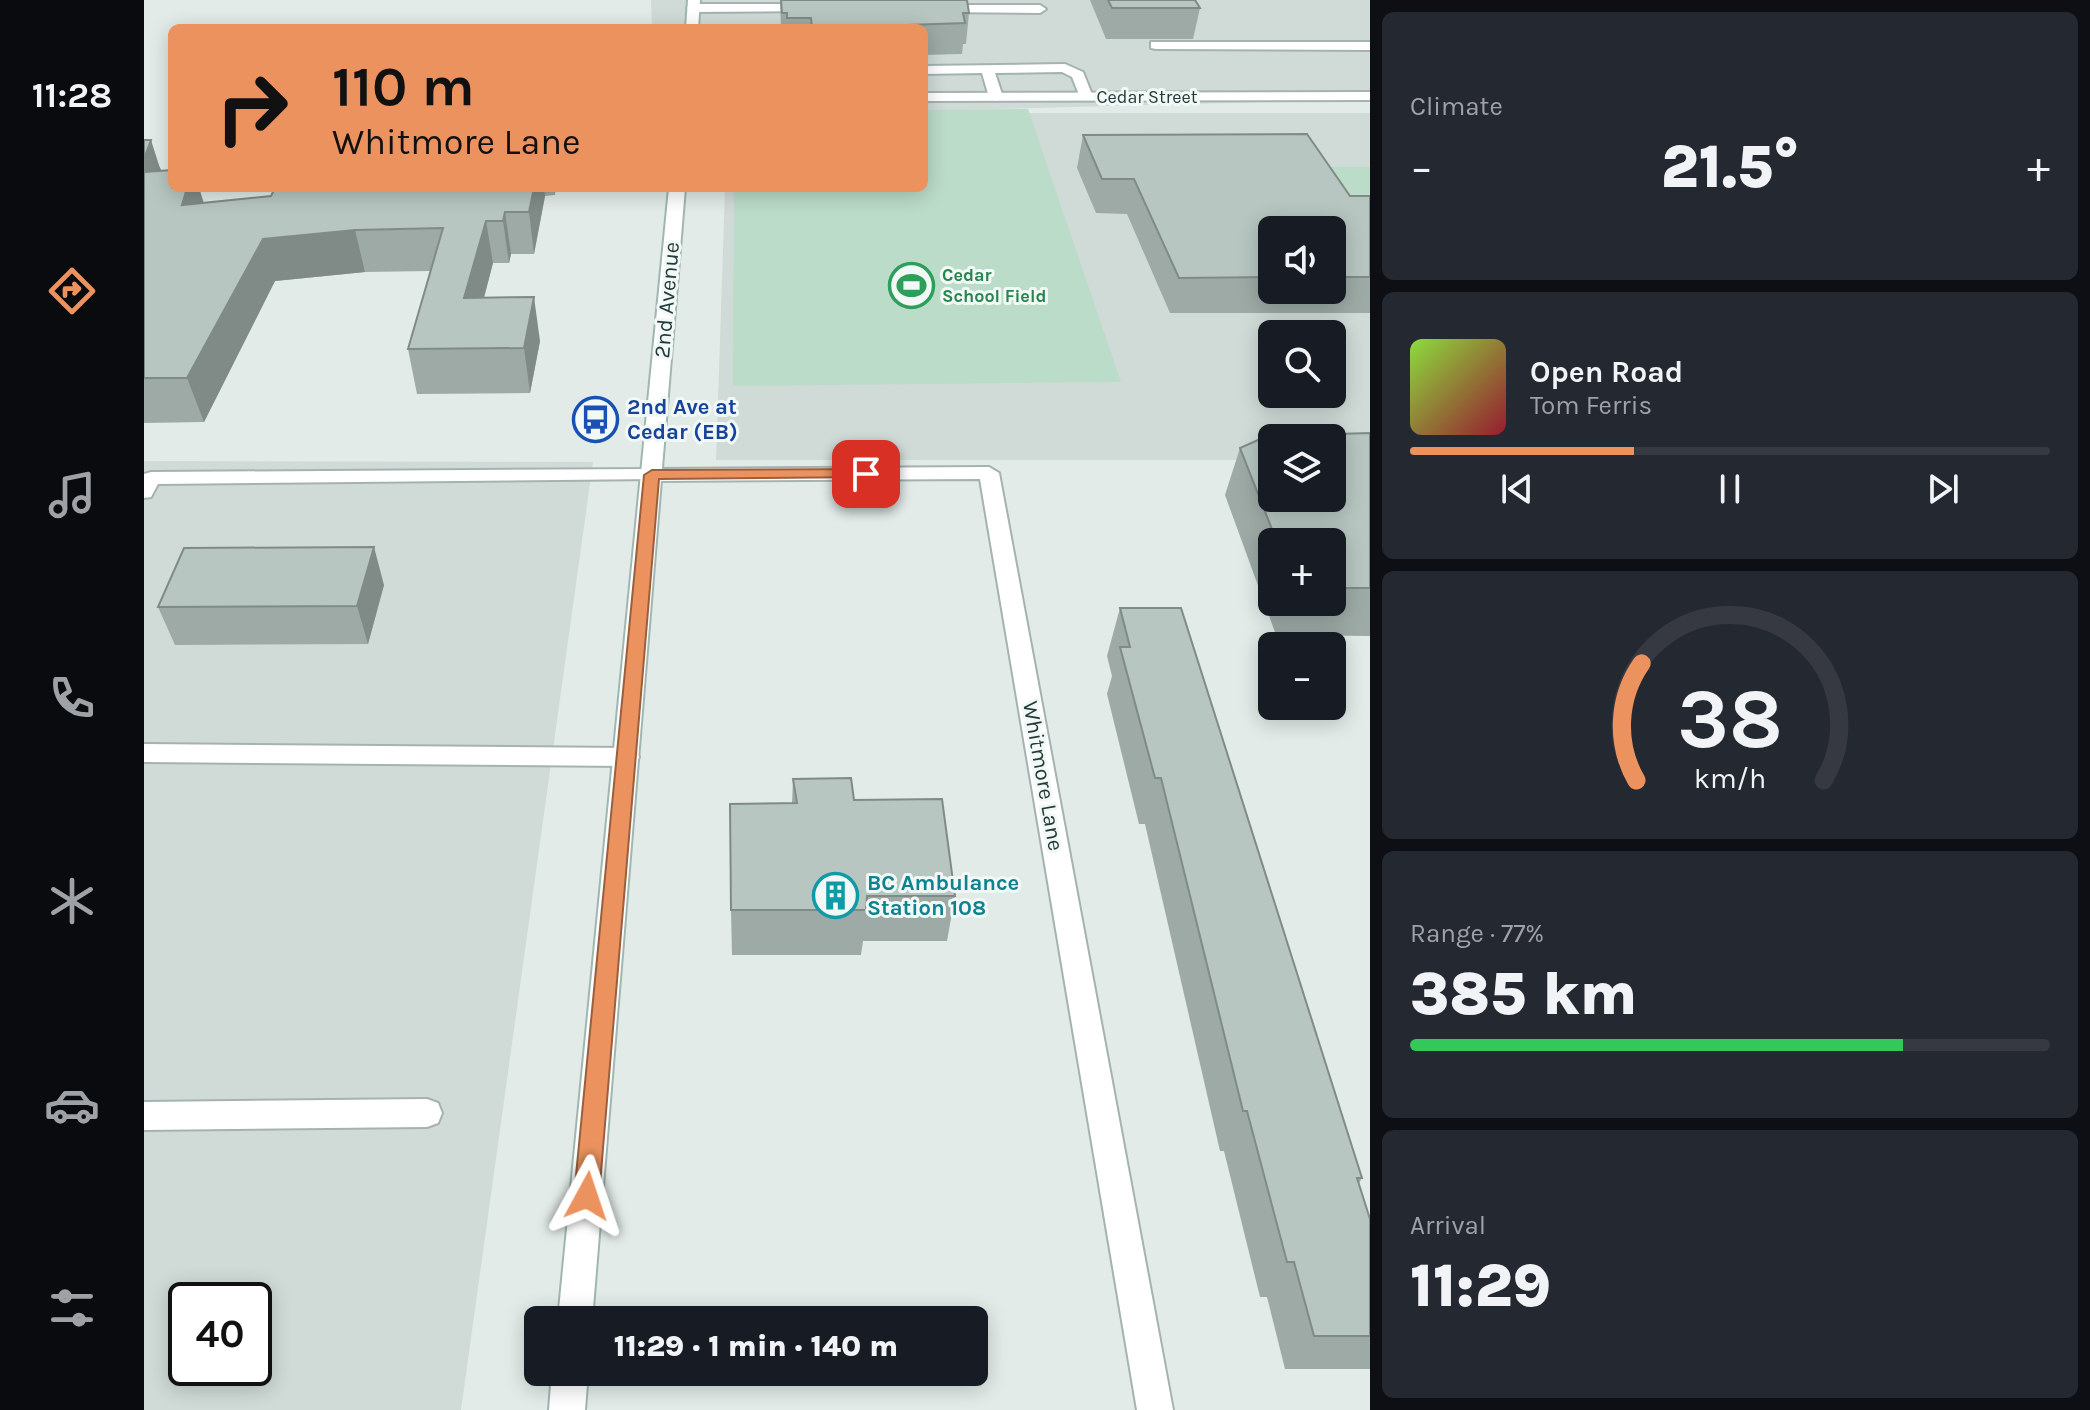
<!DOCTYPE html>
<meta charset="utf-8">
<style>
body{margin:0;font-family:Karla,sans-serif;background:#242831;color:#f1f3f6;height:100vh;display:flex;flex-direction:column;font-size:30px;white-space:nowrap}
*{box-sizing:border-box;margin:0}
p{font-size:26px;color:#9ea1a6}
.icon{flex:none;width:44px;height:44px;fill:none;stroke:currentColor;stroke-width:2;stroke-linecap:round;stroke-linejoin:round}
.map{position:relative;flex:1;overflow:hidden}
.side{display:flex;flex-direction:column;gap:12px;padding:12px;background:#0d0f14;width:720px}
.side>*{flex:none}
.banner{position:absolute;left:24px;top:24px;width:760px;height:168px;border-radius:12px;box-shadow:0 4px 20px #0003;background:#ec925f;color:#111;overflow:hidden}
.tools{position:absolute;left:1114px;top:216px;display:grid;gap:16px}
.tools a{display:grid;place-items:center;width:88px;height:88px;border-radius:12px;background:#171b24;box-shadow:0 4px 20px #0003;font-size:40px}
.speed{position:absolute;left:24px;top:1282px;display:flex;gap:16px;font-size:40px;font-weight:700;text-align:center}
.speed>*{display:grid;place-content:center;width:104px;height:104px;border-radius:50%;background:#171b24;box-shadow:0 4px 20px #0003;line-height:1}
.speed .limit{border:4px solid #111;border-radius:12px;background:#fff;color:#111}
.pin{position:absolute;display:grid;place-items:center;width:68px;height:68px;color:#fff;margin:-34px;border-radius:16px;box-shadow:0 4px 12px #0006}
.me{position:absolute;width:88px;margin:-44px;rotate:5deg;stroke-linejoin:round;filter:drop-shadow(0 0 6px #0008)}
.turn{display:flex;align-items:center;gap:28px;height:168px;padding:0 32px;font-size:36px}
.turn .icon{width:104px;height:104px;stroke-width:2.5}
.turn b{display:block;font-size:56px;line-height:68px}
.big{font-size:60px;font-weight:800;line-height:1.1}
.side .card{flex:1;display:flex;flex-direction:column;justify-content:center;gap:12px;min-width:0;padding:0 28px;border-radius:12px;background:#242831}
.side .dial{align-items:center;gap:0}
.dial svg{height:208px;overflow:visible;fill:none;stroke:#363941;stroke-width:7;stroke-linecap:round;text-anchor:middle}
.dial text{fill:#f1f3f6;stroke:none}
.song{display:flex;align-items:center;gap:24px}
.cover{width:96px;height:96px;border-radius:12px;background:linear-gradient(135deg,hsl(90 70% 55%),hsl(350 70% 35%))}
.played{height:8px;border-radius:4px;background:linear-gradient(90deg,#ec925f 35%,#363941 35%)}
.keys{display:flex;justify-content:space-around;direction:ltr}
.heat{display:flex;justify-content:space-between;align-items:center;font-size:44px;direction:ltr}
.charge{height:12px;border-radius:6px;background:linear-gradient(90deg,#34c759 77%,#363941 0)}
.trip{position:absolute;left:380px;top:1306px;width:464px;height:80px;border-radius:12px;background:#171b24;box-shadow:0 4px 20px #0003;font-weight:800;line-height:80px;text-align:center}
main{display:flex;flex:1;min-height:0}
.dock{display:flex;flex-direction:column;width:144px;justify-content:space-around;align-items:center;background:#090b0e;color:#9ea1a6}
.dock .icon{width:56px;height:56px}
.dock .on{color:#ec925f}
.dock b{font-size:36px;color:#f1f3f6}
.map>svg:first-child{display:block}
</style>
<main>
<nav class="dock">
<b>11:28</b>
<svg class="icon on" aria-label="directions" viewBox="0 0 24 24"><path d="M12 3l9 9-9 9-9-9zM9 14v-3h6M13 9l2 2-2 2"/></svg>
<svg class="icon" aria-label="music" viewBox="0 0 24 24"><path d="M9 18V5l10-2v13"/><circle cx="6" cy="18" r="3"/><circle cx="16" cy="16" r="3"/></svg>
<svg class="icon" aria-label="phone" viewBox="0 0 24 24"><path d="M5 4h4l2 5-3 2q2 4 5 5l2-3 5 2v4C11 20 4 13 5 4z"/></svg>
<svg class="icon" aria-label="climate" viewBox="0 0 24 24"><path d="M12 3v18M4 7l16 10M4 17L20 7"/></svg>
<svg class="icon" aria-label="car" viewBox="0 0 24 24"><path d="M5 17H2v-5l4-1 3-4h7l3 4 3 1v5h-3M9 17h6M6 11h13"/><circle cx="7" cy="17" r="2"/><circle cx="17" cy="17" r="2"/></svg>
<svg class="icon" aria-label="filters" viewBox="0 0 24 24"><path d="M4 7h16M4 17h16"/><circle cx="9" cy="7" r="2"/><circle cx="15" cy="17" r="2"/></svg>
</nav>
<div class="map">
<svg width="1226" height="1410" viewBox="0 0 1226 1410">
<rect width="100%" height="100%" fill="#e2ebe8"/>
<!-- built -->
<path fill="#d0dbd7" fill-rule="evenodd" d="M507 0H1226V99L780 111V28H508Z
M780 113H1226V460L1188 438H1128V460H572L581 188H780ZM1128 230H1188V290H1128ZM1128 334H1188V394H1128Z
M0 461 449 462 317 1410H0ZM42 1300H110V1368H42Z"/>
<!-- green -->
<path fill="#bbdcc8" d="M884 109 977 382 589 386 590 188H780V110Z
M1153 167H1226V231Z"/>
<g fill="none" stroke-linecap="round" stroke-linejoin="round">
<defs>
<path id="lane" d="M667 4 671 5V11L549 12 543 8 549 4Z
M788 5H896L902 9 896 13 792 12 788 11Z
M1007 42H1226V50L1012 49 1007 48Z
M921 64 939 72 949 97 947 100H937L928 77 918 72 851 73 859 97 852 101 845 97 838 73 780 74V66Z
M508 469 515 471 518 475 515 479 14 484 7 497 0 498V474L7 472Z
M0 744 483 748 492 750 495 757 492 764 483 766 0 762Z
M283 1099 294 1103 298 1113 294 1123 283 1127 0 1130V1102Z"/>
<path id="street" d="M1226 92V100L780 101V93Z
M845 467 855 473 1029 1410H993L836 479 508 481 498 475 508 469Z"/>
<path id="secondary" d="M544 0H556L554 28H542Z
M525 188H541L448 1320H414Z
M408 1372H444L441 1410H405Z"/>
</defs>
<!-- lane casing -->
<use href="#lane" stroke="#a5b3b0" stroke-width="4"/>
<!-- street casing -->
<use href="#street" stroke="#a5b3b0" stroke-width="4"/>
<!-- secondary casing -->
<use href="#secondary" stroke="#a0b7b1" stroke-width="4"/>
<!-- lane -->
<use href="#lane" fill="#fff" fill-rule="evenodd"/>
<!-- street -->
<use href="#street" fill="#fff" fill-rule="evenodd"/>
<!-- secondary -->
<use href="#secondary" fill="#fff" fill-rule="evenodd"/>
</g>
<!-- wall -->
<path fill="#9daaa6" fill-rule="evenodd" d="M636 0H823L825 13 822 44H819L818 54 780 55V28H637Z
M946 0H1051L1056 8 1049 39H962Z
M939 135 1206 196H1226V313H1026L983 214 952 213 933 168ZM1128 230H1188V290H1128Z
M0 140 28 188H55L60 203 127 196 131 188H412L411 195 401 196 390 254H367L365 263H349L340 298 396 341 386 393 273 394 264 349 287 271 221 272 131 281 60 422 0 423Z
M1226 433V636L1132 635 1081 495 1096 448ZM1128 542H1188V602H1128Z
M240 585 224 644 31 645 14 607Z
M976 608 1218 1178 1215 1183 1226 1219V1369H1141L1123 1297H1116L1080 1151H1076L1001 824H995L963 694 968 676 963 656Z
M649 779 710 800 811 896 803 941H719L717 955H588L587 910 648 803Z"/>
<!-- shaded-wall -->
<path fill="#808b87" d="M7 140 20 181 0 186V159Z
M43 188H55L62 211 38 205Z
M390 188H400L401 196 390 254 385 212Z
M361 212 367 254 365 263 359 221Z
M342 221 349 263 328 342 320 298Z
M211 230 221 272 131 281 60 422 43 378 119 239Z
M390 297 396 341 386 393 380 348Z
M230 547 240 585 224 644 213 606Z"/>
<!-- building -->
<path fill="#b7c6c1" stroke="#808b87" stroke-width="2" fill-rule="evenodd" d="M637 0H823L825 13H819L821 23 734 26V28H668L667 18H643V13H638Z
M964 0H1051L1056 8H968Z
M1163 134 1206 196H1226V277H1188V230H1128V277L1035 278 990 179H958L939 135Z
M0 140H7L0 159Z
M28 170V188H43L38 205 127 196 131 188H390L385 212H361L359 221H342L320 298 390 297 380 348 264 349 299 228 211 230 119 239 43 378H0V172Z
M1226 433V588H1188V542H1133L1096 448 1123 436ZM1128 438H1188V498H1128Z
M230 547 213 606 14 607 40 548Z
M976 608H1037L1218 1178H1213L1226 1219V1336H1170L1150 1262H1143L1103 1111H1099L1017 778H1011L976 647H986Z
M707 778 710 800 798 799 811 896H723L722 910H587L586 804 653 803 649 779Z"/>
<!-- route -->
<path fill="#ec925f" stroke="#995f3e" stroke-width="2" d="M722 469 728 470V477L515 479 455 1196 451 1204 443 1208 434 1204 430 1196 500 475 508 470Z"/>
<!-- icons -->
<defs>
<symbol id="stadium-ring" viewBox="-11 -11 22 22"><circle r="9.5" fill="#f2f8f6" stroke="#2e9e5b" stroke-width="1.5"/><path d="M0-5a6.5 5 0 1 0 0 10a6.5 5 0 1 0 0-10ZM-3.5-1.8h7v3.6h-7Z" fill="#2e9e5b"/></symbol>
<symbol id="bus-ring" viewBox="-11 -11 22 22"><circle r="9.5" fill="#f2f8f6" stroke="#1a4fb4" stroke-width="1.5"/><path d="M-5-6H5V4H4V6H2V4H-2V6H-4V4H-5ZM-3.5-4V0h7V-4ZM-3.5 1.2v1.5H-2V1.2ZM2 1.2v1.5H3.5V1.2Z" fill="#1a4fb4"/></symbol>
<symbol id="building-ring" viewBox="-11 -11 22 22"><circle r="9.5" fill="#f2f8f6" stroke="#0f9aa8" stroke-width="1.5"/><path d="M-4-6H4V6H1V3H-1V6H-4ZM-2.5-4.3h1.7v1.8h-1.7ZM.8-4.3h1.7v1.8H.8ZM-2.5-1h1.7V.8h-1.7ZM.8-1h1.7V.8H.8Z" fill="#0f9aa8"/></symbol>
</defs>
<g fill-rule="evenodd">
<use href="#stadium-ring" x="742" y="260" width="51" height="51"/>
<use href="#bus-ring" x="426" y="394" width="51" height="51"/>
<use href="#building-ring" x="666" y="870" width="51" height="51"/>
</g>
<g text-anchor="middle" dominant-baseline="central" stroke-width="6" stroke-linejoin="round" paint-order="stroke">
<!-- far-street labels -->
<g font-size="18" fill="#223b38" stroke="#f2f8f6">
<text x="1003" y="97">Cedar Street</text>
</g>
<!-- far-leisure labels -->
<g font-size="18" font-weight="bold" fill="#27864d" stroke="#f2f8f6" text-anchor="start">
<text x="798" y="275">Cedar<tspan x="798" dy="21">School Field</tspan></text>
</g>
<!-- street labels -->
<g font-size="22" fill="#223b38" stroke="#f2f8f6">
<text transform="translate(523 300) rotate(-85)">2nd Avenue</text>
<text transform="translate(899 776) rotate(80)">Whitmore Lane</text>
</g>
<!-- transit labels -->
<g font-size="22" font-weight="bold" fill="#164399" stroke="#f2f8f6" text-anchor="start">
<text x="483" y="407">2nd Ave at<tspan x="483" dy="25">Cedar (EB)</tspan></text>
</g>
<!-- culture labels -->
<g font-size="22" font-weight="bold" fill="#0d838f" stroke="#f2f8f6" text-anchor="start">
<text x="723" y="883">BC Ambulance<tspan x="723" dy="25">Station 108</tspan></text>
</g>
</g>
</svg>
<div class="tools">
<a><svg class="icon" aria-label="sound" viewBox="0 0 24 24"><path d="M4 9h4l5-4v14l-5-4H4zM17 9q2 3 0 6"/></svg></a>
<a><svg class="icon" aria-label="search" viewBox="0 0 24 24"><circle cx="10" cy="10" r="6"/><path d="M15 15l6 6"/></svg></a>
<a><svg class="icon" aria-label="layers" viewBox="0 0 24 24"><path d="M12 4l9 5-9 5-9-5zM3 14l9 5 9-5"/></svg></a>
<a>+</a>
<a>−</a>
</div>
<div class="speed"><div class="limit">40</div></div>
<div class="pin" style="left:722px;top:474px;background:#d93025"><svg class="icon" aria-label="arrive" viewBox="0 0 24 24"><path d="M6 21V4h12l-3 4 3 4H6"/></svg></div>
<svg class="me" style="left:443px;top:1196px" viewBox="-20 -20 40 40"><path d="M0-17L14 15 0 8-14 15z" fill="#ec925f" stroke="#fff" stroke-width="4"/></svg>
<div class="trip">11:29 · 1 min · 140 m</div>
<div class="banner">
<div class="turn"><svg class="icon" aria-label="right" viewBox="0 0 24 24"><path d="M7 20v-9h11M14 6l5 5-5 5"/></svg><div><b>110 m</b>Whitmore Lane</div></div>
</div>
</div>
<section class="side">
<div class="card"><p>Climate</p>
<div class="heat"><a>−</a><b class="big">21.5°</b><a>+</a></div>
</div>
<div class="card">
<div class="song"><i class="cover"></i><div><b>Open Road</b><p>Tom Ferris</p></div></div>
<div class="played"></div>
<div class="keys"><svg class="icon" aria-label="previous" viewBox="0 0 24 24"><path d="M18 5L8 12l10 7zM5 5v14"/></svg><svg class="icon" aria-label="pause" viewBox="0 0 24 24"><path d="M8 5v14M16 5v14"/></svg><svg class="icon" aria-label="next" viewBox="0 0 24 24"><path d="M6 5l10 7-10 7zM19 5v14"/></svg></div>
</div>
<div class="card dial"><svg viewBox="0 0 100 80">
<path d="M14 69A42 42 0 1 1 86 69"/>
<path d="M14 69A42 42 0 0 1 16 24" stroke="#ec925f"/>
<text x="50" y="56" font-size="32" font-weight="700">38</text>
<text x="50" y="72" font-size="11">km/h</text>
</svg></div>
<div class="card"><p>Range · 77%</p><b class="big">385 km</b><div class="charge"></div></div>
<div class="card"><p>Arrival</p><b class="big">11:29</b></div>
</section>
</main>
